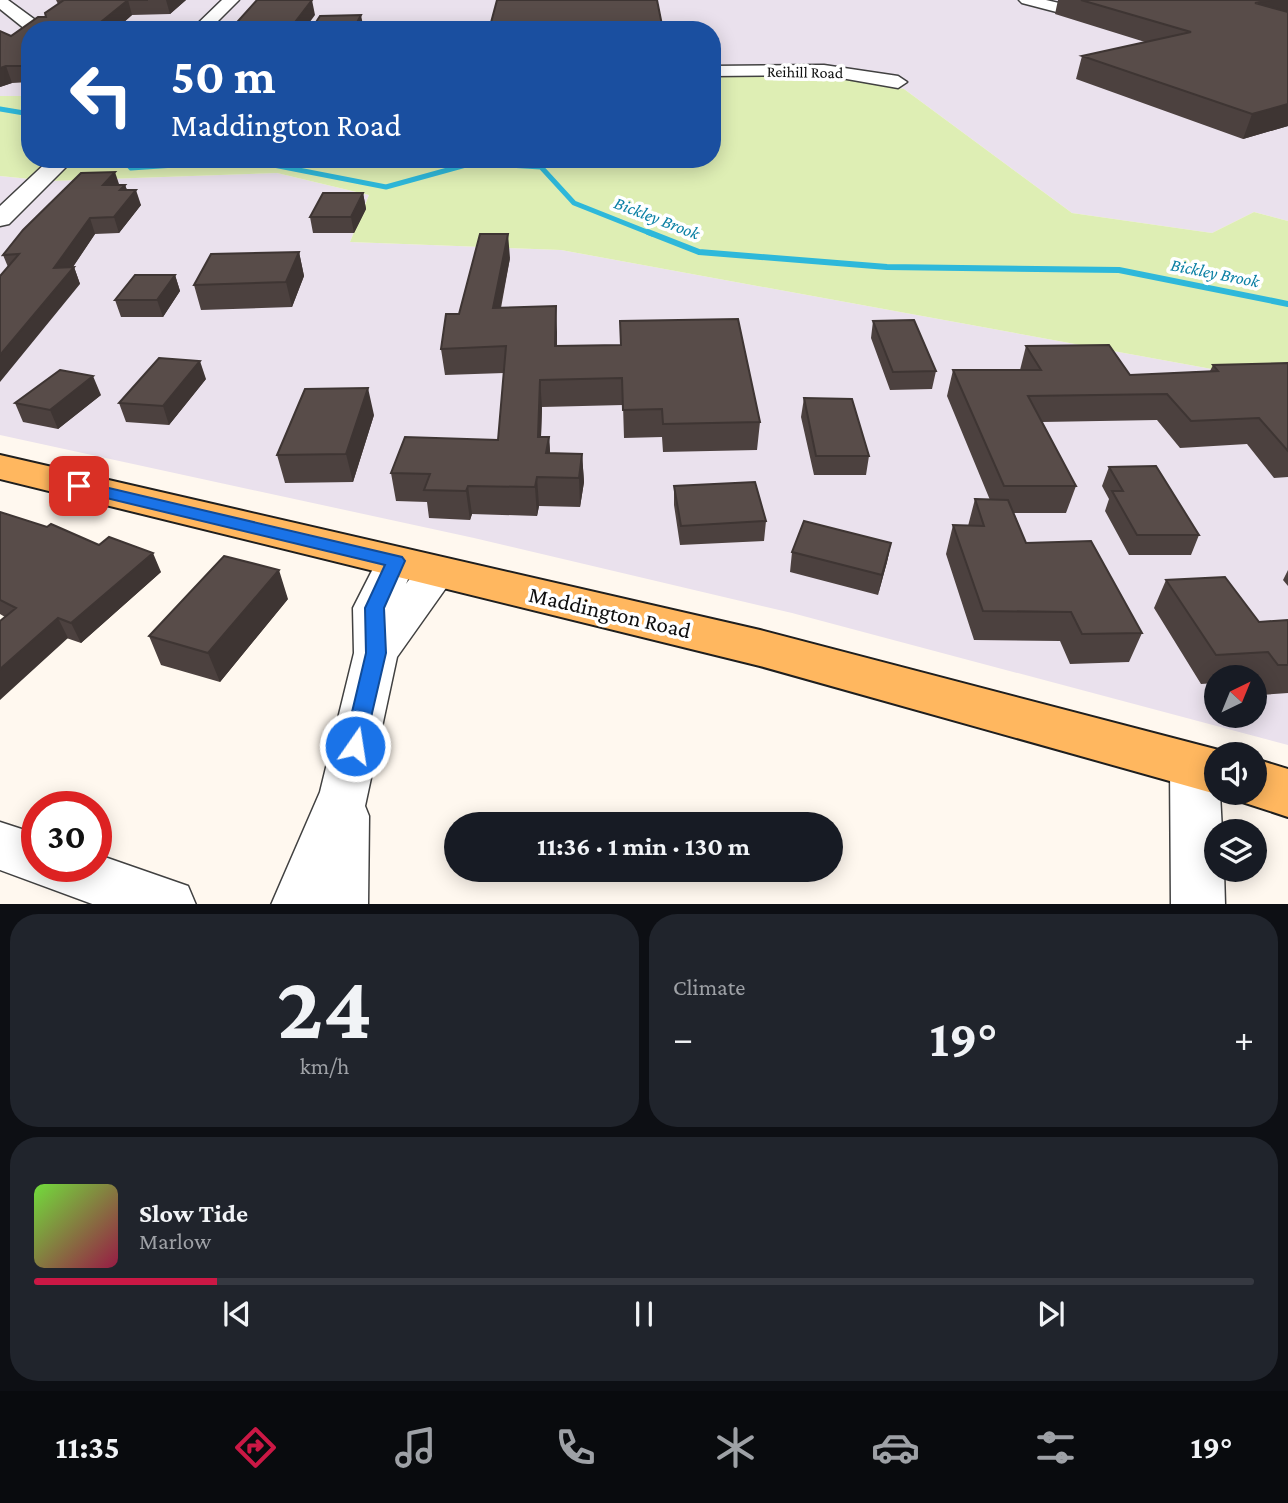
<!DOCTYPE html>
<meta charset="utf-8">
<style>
body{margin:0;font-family:"Crimson Pro",serif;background:#20242c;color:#f1f3f6;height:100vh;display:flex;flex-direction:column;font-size:26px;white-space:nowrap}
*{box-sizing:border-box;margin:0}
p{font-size:23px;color:#9ea1a6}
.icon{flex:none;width:38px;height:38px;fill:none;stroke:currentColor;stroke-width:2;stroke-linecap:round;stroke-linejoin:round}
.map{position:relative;height:904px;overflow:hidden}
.side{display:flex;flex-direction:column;gap:10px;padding:10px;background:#0d0f14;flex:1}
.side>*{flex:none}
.hud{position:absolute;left:21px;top:21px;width:700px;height:147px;border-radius:28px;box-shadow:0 4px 18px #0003;background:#1a4fa0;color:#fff;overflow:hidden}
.needle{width:46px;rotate:43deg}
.controls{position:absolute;left:1204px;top:665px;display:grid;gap:14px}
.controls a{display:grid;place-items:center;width:63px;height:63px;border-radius:50%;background:#171b24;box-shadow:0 4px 18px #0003;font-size:35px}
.speed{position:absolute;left:21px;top:791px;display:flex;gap:14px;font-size:35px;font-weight:700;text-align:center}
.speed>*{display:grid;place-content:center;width:91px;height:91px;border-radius:50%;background:#171b24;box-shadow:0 4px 18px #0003;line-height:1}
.speed .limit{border:10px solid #d22;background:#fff;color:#111}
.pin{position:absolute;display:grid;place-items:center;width:60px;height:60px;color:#fff;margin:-30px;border-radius:14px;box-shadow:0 4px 10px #0006}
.me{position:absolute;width:77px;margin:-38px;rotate:13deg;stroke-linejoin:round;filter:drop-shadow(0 0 5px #0008)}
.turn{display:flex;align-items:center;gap:24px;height:147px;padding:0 35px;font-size:32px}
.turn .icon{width:91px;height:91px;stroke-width:2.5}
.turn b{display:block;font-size:49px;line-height:60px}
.big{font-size:52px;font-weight:700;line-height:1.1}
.side .tile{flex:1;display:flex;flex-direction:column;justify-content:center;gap:10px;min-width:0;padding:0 24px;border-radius:28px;background:#20242c}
.side .dial{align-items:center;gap:0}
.dial b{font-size:91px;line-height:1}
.song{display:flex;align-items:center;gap:21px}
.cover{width:84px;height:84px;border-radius:10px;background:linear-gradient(135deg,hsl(100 70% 55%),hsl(340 70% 35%))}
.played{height:7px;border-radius:4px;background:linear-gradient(90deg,#cb1845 15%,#363941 15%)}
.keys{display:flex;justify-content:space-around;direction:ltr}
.heat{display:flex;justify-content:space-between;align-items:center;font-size:38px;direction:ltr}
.side .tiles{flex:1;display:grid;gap:10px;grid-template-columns:1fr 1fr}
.tile:last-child{grid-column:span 2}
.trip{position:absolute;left:444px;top:812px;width:399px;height:70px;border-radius:35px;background:#171b24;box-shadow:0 4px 18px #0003;font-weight:700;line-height:70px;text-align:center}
.menu{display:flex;height:112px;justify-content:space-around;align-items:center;background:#090b0e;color:#9ea1a6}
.menu .icon{width:49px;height:49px}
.menu .current{color:#cb1845}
.menu b{font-size:32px;color:#f1f3f6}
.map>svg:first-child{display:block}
</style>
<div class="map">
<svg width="1288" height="905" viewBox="0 0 1288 905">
<rect width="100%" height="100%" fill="#fff8ef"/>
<!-- industrial -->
<path fill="#eae1ed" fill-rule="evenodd" d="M0 0H1288V221L1254 212 1212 233 1072 213 904 89 712 75V30H30V96H0Z
M277 173 369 195 350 242 561 250 1288 383V745L792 613 474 538 0 435V176L50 181ZM1216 677H1255V716H1216Z"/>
<!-- green -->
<path fill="#deeeb4" d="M812 74 904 89 1072 213 1212 233 1254 212 1288 221V383L561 250 350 242 369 195 277 173 50 181 0 176V96H30V159H712V75Z"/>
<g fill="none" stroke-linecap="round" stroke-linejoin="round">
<!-- stream-far1 -->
<path stroke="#2eb8da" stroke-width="5" d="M0 109 30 114
M123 159 131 168 248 160 386 187 473 163 541 167 574 203 652 234"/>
<!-- stream -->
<path stroke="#2eb8da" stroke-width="6" d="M648 232 699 252 887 267 1119 270 1288 304"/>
<defs>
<path id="minor" d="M0 0H8L49 30 25 29 0 9Z
M222 0H239L209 30H191Z
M1019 0H1046L1072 6 1111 0H1147L1139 5 1072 16 1022 3Z
M824 65 898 76 907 82 898 88 824 75 712 76V66Z
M50 159H74L9 224 0 226V206Z
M396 547 410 551 416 561 406 584C420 565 427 554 452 561L458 571 397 657 365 806 369 816 368 905H271L320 792 354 653 353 608 382 551Z
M1194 744 1211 750 1216 761V793H1220L1222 831H1216V870H1224L1225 905H1171L1170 765 1177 750Z
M0 822 37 834V866H96V854L188 886 196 905H95L0 870Z"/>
<path id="major" d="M0 455 760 630 1234 754H1216V793H1220L1216 794 760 666 0 479Z
M1255 759 1288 769V817L1236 800 1232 793H1255Z"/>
</defs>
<!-- minor casing -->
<use href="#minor" stroke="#414141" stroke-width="3"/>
<!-- major casing -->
<use href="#major" stroke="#1f1f1f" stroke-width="4"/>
<!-- minor -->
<use href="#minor" fill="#fff" fill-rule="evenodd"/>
<!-- major -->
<use href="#major" fill="#ffb75f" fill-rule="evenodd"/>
</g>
<!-- wall -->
<path fill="#4c413f" d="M56 0H186L170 14 132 15 115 30H30V82L12 83 0 87 11 36 46 17 58 4Z
M1058 0H1288V126L1243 139 1076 79 1082 56 1145 42 1055 14Z
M119 185H125L127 190 141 205 119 233 95 234 73 267H74L80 284 8 267 3 255Z
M363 193 366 209 354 233H313L310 217Z
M299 252 304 276 292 307 201 310 194 285Z
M510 258 501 308 557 332V346L760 422 757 450 663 452 662 437 624 438 623 405 542 407 541 437H549L550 453 582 454 584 482 580 507 539 506 537 516 472 514 470 520 429 518 427 502 396 501 391 473 498 440 504 373 445 375 441 349 459 314Z
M175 275 180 291 163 317H121L115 300Z
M873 321 936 371 932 389 890 390 871 338Z
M1026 346 1130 375 1210 371 1213 365 1288 363V477L1274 478 1247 444 1180 448 1157 420 1042 422 1076 486 1066 513H1014L1026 543 1142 633 1129 662 1070 664 1060 641 974 640 946 554 953 525 968 526 975 499 990 500 947 396 953 370H1020Z
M206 379 169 425 126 422 119 403Z
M101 395 58 429 23 422 15 403Z
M804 398 869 456 866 475H814L801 417Z
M374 415 353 482 285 483 277 455Z
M1109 467 1199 535 1191 555H1129L1105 511 1109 499 1102 486Z
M674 486 766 521 764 541 680 545 674 505Z
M0 512 161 572 81 643 5 617 0 614Z
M891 543 887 562 878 595 790 572 792 552Z
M1288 570V586L1283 580Z
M1166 580 1259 622 1288 620V693L1261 695 1255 686V677H1216V683L1201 684 1154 608Z
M288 599 220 682 161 665 149 636Z"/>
<!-- shaded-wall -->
<path fill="#3e3533" d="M128 0 132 15 115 30H91Z
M166 0H186L170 14Z
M312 0 315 15 304 30H289Z
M1271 0H1288V12L1255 3Z
M361 15 364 30H353Z
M6 66 12 83 0 87V68Z
M1288 104V126L1243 139 1252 114Z
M115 172 120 187 103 185Z
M125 185 130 198 136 190 141 205 119 233 114 217 120 190Z
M363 193 366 209 354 233 351 217Z
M90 218 95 234 68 274 74 267 80 284 0 382V355L54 268Z
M508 234 510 258 495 334 493 308Z
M299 252 304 276 292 307 286 282Z
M175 275 180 291 163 317 157 300Z
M556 306 557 332 556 373 555 346Z
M200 361 206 379 169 425 163 406Z
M93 376 101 395 58 429 50 410Z
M540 380 542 407 540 465 538 437Z
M368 388 374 415 353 482 346 454Z
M549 437 551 465 546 453Z
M582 454 584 482 580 507 579 478Z
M537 477 539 506 537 516 535 487Z
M468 486 472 514 470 520 466 491Z
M891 543 887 562 878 595 882 575Z
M153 553 161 572 81 643 71 623Z
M279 570 288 599 220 682 208 653Z
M58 618 68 638 0 700V669Z"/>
<!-- building -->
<path fill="#584c49" stroke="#3e3533" stroke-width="2" d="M64 0H148H128L91 30H30V66H6L0 68V31L11 36 38 17H46L45 13Z
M257 0H312L289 30H230Z
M497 0H657L663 30H489Z
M1081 0H1271L1255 3 1288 12V104L1252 114 1082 56 1191 32Z
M361 15 353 30H311L320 16Z
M115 172 103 185H125L120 190H136L114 217 90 218 54 268 74 267 0 355V276L19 254 3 255 23 230 81 173Z
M323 193H363L351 217H310Z
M480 234H508L493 308 556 306 555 346 621 345 620 321 738 319 760 422 663 424 662 409 623 410 622 378 540 380 538 437H549L546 453 582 454 579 478 537 477 535 487 468 486 466 491 424 490 430 474 391 473 405 437 498 440 506 346 441 349 446 314H459Z
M299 252 286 282 194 285 211 254Z
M135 275H175L157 300H115Z
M914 320 936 371 893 372 873 321Z
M1109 345 1130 375 1218 371 1213 365 1288 363V451L1259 418 1191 421 1167 394 1028 396 1076 486H1004L953 370H1041L1026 346Z
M159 358 200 361 163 406 119 403Z
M60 370 93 376 50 410 15 403Z
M368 388 346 454 277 455 305 389Z
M804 398 852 399 869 456H816Z
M1156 466 1199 535H1137L1112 491H1123L1109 467Z
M755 482 766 521 681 526 674 486Z
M975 499 1008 500 1026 543 1091 541 1142 633 1082 634 1071 612 983 611 953 525 984 526Z
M0 512 47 527 51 524 99 545 109 537 153 553 71 623 58 618 0 669V621L16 608 0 600Z
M804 521 891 543 882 575 792 552Z
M224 556 279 570 208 653 149 636Z
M1225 577 1259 622 1288 620V665H1278L1268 652 1216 655 1166 580Z"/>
<!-- route -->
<path fill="#1a73e8" stroke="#114b97" stroke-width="2" d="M79 481 402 557 405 561 384 608 386 653 363 752 355 755 347 752 344 746 366 653 365 608 385 565 73 490V482Z"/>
<g text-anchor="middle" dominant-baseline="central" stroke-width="7" stroke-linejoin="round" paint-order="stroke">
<!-- far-street labels -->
<g font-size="16" fill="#0e0e0e" stroke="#fff">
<text transform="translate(805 72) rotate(1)">Reihill Road</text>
</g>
<!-- far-water labels -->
<g font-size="18" font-style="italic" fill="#0b80a4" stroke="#fff">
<text transform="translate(657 218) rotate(21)">Bickley Brook</text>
<text transform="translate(1215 273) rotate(11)">Bickley Brook</text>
</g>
<!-- near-street labels -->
<g font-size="23" fill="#0e0e0e" stroke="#fff">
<text transform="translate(610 612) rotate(13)">Maddington Road</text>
</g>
</g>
</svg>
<div class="controls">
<a><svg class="needle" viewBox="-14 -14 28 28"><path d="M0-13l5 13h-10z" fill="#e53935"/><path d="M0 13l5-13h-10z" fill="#9ea1a6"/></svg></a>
<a><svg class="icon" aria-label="sound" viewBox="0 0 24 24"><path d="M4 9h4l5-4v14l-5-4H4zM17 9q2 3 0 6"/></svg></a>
<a><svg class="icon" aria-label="layers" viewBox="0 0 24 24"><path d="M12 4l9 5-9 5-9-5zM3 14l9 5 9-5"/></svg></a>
</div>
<div class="speed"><div class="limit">30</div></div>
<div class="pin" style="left:79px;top:486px;background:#d93025"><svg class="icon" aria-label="arrive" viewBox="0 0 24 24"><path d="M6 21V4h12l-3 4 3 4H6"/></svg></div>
<svg class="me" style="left:355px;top:746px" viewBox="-20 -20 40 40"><circle r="17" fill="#1a73e8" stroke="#fff" stroke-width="3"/><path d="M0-11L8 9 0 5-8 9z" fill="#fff"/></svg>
<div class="trip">11:36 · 1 min · 130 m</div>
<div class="hud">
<div class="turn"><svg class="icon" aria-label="left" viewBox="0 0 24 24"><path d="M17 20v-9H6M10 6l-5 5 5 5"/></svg><div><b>50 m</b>Maddington Road</div></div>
</div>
</div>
<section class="side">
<div class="tiles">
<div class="tile dial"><b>24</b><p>km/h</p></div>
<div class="tile"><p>Climate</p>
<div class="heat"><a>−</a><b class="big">19°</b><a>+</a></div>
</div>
<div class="tile">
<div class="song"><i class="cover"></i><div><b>Slow Tide</b><p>Marlow</p></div></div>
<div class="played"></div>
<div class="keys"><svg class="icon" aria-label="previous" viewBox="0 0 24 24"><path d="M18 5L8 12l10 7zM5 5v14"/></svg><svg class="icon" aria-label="pause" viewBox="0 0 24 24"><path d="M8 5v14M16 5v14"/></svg><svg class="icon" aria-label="next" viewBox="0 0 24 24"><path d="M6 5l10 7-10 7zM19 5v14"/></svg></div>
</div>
</div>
</section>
<nav class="menu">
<b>11:35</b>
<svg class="icon current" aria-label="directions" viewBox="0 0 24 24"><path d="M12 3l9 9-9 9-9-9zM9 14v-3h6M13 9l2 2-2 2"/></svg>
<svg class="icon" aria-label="music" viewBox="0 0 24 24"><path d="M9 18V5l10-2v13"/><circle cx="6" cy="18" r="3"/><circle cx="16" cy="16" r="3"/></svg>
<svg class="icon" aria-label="phone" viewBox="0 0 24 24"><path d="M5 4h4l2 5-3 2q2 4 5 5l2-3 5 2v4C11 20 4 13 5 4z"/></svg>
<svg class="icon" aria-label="climate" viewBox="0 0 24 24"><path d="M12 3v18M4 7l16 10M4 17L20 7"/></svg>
<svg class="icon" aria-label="car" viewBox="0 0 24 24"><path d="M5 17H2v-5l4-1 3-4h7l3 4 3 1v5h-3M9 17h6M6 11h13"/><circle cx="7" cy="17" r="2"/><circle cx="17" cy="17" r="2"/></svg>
<svg class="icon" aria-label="filters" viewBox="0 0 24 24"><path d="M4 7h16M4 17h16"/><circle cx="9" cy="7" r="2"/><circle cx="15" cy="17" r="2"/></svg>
<b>19°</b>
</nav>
